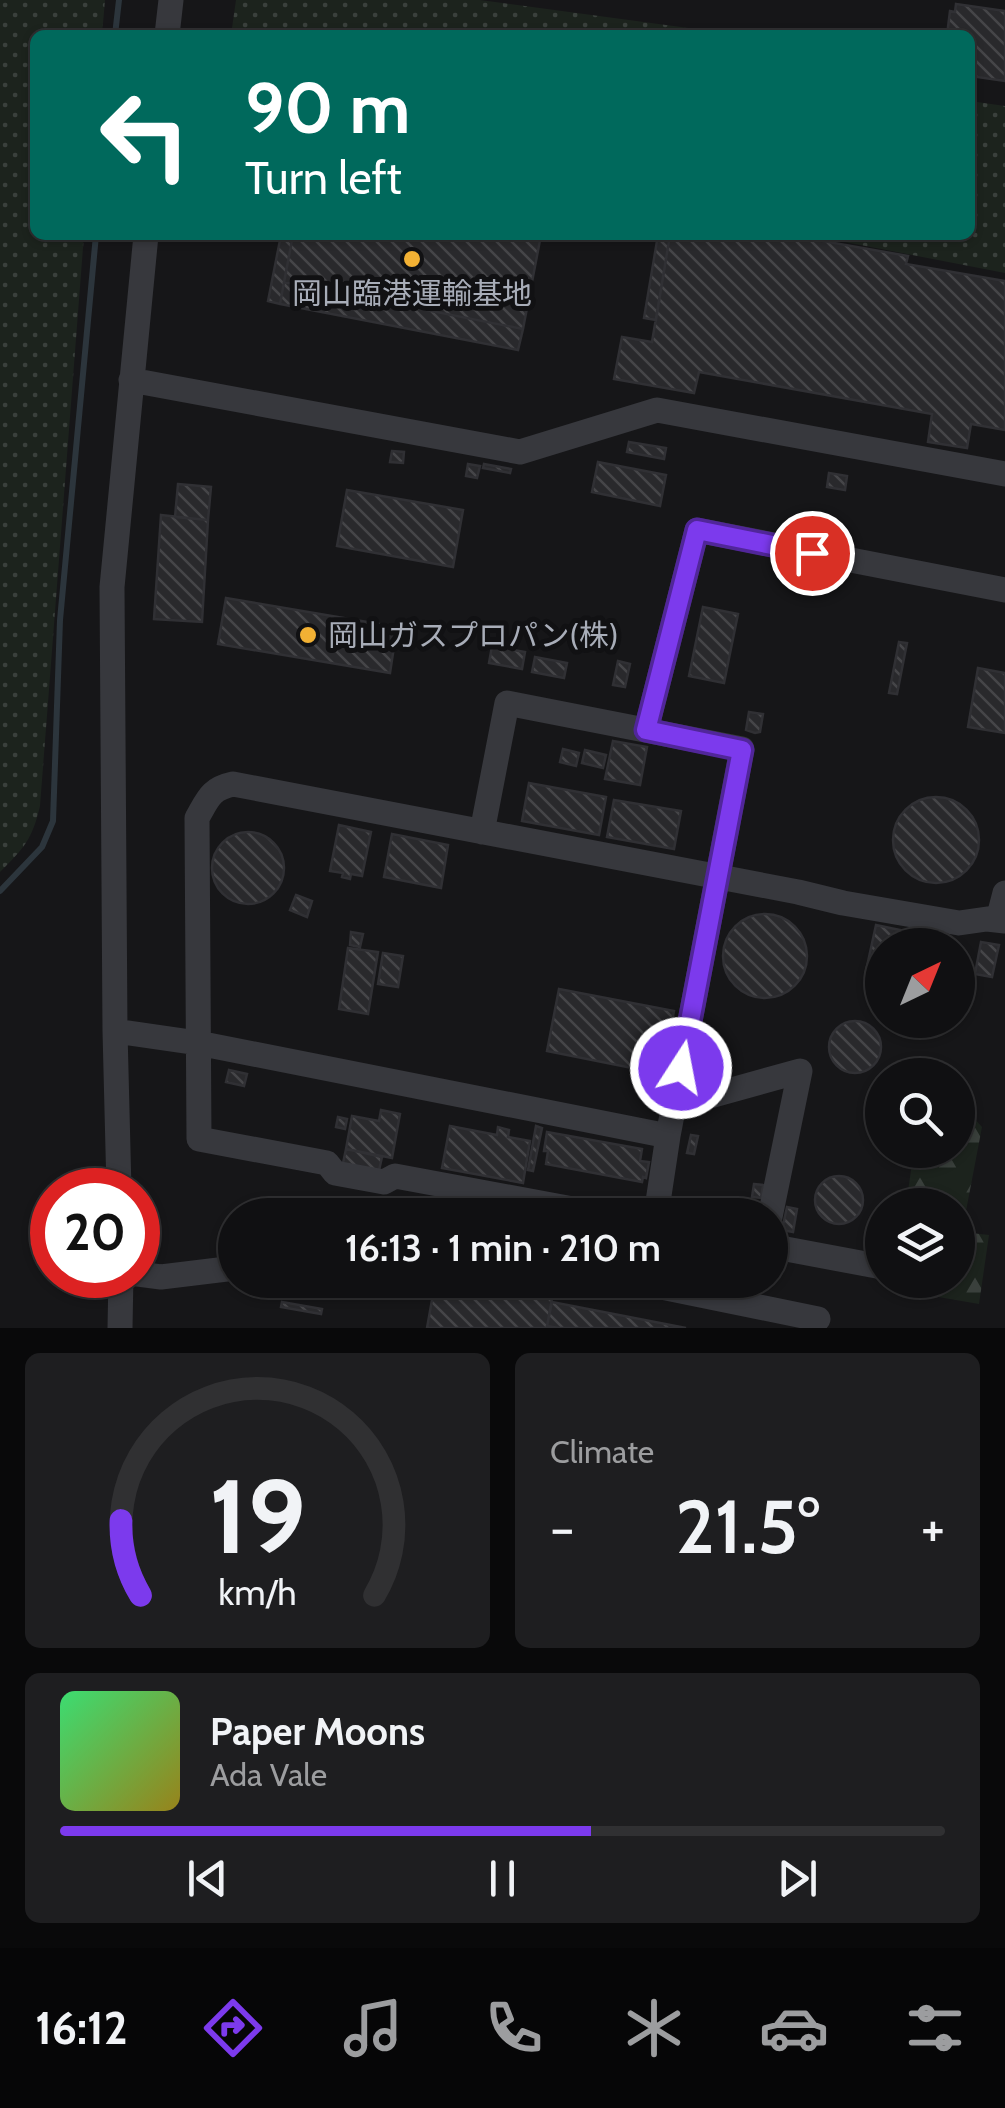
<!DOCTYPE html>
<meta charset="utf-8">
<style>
body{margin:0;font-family:Cabin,"Noto Sans JP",sans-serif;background:#1e1e20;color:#f1f3f6;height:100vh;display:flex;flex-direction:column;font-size:38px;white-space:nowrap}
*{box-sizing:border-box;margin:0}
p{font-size:32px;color:#9c9d9f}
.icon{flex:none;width:55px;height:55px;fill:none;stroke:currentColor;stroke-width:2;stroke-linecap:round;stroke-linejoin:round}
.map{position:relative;height:1328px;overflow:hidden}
.drawer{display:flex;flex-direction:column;gap:25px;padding:25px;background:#09090a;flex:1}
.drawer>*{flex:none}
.banner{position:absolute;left:30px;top:30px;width:945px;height:210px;border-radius:15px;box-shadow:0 2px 8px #0004,0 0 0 2px #303032;background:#00695c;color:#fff;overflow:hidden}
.needle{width:65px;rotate:43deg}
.buttons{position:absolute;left:865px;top:928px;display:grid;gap:20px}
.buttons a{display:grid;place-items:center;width:110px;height:110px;border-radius:50%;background:#101012;box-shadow:0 2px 8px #0004,0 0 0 2px #303032;font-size:50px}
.speed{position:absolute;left:30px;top:1168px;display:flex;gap:20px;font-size:50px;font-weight:700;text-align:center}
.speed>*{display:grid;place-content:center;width:130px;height:130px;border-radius:50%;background:#101012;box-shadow:0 2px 8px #0004,0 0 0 2px #303032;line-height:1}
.speed .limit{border:15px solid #d22;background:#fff;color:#111}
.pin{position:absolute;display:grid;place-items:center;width:85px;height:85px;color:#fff;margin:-42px;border:5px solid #fff;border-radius:50%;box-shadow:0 2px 10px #0007}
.me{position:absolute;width:110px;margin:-55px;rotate:11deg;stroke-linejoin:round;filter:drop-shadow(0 0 8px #0008)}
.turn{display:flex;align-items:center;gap:35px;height:210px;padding:0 50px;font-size:45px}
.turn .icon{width:130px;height:130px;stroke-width:2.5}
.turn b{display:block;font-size:70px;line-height:85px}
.big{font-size:75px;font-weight:600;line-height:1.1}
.drawer .tile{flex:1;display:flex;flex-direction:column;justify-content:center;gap:15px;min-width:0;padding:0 35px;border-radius:15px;background:#1e1e20}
.drawer .dial{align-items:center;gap:0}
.dial svg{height:260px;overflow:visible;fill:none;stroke:#303032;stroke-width:7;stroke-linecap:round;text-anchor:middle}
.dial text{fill:#f1f3f6;stroke:none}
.song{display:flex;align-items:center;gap:30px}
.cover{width:120px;height:120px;border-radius:15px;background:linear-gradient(135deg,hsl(140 70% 55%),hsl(50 70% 35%))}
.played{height:10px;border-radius:5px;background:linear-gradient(90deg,#7c3aed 60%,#303032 60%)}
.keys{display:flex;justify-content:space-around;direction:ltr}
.heat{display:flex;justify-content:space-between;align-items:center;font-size:55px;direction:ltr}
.drawer .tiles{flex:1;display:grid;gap:25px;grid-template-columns:1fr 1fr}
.tile:last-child{grid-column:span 2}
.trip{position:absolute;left:218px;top:1198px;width:570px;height:100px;border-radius:50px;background:#101012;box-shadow:0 2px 8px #0004,0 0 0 2px #303032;font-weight:600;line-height:100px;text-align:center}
.tabs{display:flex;height:160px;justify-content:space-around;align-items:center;background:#060607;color:#9c9d9f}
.tabs .icon{width:70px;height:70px}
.tabs .current{color:#7c3aed}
.tabs b{font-size:45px;color:#f1f3f6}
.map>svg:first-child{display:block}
</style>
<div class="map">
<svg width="1005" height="1328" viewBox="0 0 1005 1328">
<defs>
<pattern id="grass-dots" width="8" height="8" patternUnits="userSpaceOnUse" patternTransform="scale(2.5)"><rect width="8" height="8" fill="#1c231d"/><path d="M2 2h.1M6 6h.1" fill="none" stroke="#3a403c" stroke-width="1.8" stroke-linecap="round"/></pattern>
<pattern id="forest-firs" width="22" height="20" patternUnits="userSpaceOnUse" patternTransform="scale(2.5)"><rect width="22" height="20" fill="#1c231d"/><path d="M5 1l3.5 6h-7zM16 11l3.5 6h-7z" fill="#3a403c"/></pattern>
<pattern id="building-back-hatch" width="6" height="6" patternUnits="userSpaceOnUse" patternTransform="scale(2.5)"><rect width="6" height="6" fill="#29292c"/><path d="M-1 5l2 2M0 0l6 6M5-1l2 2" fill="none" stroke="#454548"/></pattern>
</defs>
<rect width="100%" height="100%" fill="#161618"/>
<!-- grass -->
<path fill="url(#grass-dots)" d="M0 0H105L102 35H35V235H84L40 806C32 840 24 848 0 872Z
M236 0H480L718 32V35H231Z
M970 101 1005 106V273L809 235H970Z"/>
<!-- forest -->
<path fill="url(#forest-firs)" d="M958 1112 971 1115 982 1127 962 1232 989 1235 979 1304 904 1291 896 1280H958V1205H906L914 1150H958Z"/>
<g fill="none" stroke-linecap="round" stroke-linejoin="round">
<!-- stream -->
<path stroke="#2c353c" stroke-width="6" d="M115 35 119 0
M0 891 42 847 53 821 60 620 96 235"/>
</g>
<!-- building -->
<path fill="url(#building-back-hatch)" stroke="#303034" stroke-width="2.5" d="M956 4 1005 11V81L970 76V35H947L950 11 955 12Z
M281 235H293L280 304 268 301Z
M293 235H541L523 329 284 282Z
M658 235H670L656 320 644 318Z
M670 235H789L908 256 906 264 1005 281V430L971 424 967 448 928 442 932 414 699 372 694 393 614 379 622 337 652 342Z
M284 282 523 329 518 350 280 304Z
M629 442 666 448 664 459 627 452Z
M392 451 404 452 403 463 390 462Z
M598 462 666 475 660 506 592 492Z
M468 464 480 466 477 478 466 476Z
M484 464 511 469 510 473 483 468Z
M829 473 847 476 845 490 827 487Z
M178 484 211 487 208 520 175 517Z
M347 490 463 510 453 567 337 546Z
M161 515 208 520 202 622 154 619Z
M226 598 397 627 390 673 218 644Z
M703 607 738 614 724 683 689 676Z
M899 642 907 643 897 694 889 693Z
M492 646 525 652 522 669 489 663Z
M535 657 567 663 564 678 532 672Z
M618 661 630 664 625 687 613 685Z
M978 668 1005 673V733L968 727Z
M749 712 763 714 760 732 755 733 746 730Z
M613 741 647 747 640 785 605 779Z
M563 749 579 753 576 766 560 762Z
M585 750 606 755 603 768 582 763Z
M529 783 606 797 599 835 522 821Z
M893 840a43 43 0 1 1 86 0a43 43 0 1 1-86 0Z
M614 800 681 811 674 849 607 837Z
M339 825 371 832 362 876 351 874 350 879 342 877 343 873 330 871Z
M212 868a36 36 0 1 1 72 0a36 36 0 1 1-72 0Z
M392 834 448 845 441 888 384 877Z
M296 895 312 901 307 917 290 910Z
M723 956a42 42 0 1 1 84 0a42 42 0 1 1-84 0Z
M876 925 943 939 942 945H882V974L866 971Z
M351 932 363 934 360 947 350 945Z
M981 942 999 945 992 977 975 974Z
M348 948 378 952 368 1014 339 1009Z
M383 953 403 956 398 987 378 984Z
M559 989 674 1011 662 1074 547 1051Z
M829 1047a26 26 0 1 1 52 0a26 26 0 1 1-52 0Z
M229 1070 247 1074 244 1086 226 1082Z
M381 1110 400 1114 392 1158 346 1149 352 1116 379 1121Z
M338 1117 347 1119 345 1129 336 1127Z
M450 1126 497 1135 498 1127 509 1130 508 1137 530 1141 523 1183 442 1168Z
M536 1126 542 1128 533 1171 528 1170Z
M547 1132 642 1149 640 1161 649 1162 646 1178 643 1177 642 1182 546 1164 548 1151H544Z
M691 1135 698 1136 694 1154 687 1153Z
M346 1149 382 1157 378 1175 342 1168Z
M815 1200a24 24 0 1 1 48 0a24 24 0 1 1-48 0Z
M754 1184 763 1185 761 1198 752 1197Z
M787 1207 797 1209 793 1232 782 1230Z
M447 1280H486L553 1293 547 1326 559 1328H427L435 1283 446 1285Z
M282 1302 322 1309 321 1314 281 1307Z
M552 1302 686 1328H559L547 1326Z"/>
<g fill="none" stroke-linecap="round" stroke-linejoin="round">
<!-- minor -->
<path stroke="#37383d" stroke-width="25" d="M167 35 171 0
M131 380 520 452 657 410 1005 474
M646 730 697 530 1005 590
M482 832 507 703 742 749 668 1136 656 1215
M998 920 1005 893
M115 1031 198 1043 668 1136
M674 1106 800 1071 770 1217
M119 1190 115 1031 112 587 146 235
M605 1215 395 1176 384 1182 335 1173 327 1163 199 1139 197 818C208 799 210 789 233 784L798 892 843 903 959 923 987 919 1005 921
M770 1246 882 1267
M138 1274 161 1277 235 1268
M627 1280 818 1319
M120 1328 121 1275"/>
</g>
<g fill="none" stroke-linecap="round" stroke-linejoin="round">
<defs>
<path id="route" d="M681 1068 742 750 646 730 697 530 812 553"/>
</defs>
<!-- route casing -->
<use href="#route" stroke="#51269a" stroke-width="25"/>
<!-- route -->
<use href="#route" stroke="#7c3aed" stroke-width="18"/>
</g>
<!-- markers -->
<g fill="#f2b134" stroke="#111113" stroke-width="4">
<circle cx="412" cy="259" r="10"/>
<circle cx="308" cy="635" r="10"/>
</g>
<g text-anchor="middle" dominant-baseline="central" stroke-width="10" stroke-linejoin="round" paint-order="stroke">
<!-- poi labels -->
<g font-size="30" fill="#a8adb8" stroke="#111113">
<text x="412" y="293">岡山臨港運輸基地</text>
<text x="328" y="635" text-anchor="start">岡山ガスプロパン(株)</text>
</g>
</g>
</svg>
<div class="buttons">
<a><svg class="needle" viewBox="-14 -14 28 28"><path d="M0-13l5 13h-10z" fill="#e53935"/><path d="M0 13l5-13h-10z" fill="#9c9d9f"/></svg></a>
<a><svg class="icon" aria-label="search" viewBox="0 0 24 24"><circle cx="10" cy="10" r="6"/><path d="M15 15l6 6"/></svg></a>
<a><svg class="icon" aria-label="layers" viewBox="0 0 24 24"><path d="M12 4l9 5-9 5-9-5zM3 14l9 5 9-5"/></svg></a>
</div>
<div class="speed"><div class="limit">20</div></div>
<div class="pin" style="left:812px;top:553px;background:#d93025"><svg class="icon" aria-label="arrive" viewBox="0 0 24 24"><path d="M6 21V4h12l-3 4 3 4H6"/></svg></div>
<svg class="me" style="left:681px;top:1068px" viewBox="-20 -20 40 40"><circle r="17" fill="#7c3aed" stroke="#fff" stroke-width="3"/><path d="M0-11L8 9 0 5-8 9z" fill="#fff"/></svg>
<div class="trip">16:13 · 1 min · 210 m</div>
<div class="banner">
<div class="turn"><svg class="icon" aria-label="left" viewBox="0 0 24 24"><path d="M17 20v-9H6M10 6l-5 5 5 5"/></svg><div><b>90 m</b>Turn left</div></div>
</div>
</div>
<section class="drawer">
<div class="tiles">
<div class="tile dial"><svg viewBox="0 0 100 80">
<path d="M14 69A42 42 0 1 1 86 69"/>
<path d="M14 69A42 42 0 0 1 8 46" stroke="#7c3aed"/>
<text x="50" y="56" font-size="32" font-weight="700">19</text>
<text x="50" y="72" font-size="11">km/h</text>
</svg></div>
<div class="tile"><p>Climate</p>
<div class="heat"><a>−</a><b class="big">21.5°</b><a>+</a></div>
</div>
<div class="tile">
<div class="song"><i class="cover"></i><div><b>Paper Moons</b><p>Ada Vale</p></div></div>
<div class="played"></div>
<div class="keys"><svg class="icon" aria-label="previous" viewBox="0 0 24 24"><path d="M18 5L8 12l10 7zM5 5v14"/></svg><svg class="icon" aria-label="pause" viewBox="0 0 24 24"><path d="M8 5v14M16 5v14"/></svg><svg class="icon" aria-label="next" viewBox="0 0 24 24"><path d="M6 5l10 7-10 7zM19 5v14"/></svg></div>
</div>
</div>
</section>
<nav class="tabs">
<b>16:12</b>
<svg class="icon current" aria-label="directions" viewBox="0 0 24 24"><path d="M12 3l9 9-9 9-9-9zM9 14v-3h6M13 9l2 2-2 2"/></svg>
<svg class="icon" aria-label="music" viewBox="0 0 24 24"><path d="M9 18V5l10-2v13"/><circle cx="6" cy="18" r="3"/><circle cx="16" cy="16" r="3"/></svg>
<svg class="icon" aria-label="phone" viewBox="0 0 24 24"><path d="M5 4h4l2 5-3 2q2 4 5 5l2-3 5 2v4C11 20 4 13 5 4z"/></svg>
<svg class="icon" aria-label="climate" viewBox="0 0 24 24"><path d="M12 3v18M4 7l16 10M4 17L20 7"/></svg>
<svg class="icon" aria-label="car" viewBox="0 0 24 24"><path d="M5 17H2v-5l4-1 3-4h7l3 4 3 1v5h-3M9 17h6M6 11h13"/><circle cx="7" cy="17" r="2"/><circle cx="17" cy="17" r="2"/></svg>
<svg class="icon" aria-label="filters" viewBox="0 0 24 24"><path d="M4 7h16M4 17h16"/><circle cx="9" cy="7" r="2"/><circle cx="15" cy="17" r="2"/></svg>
</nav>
